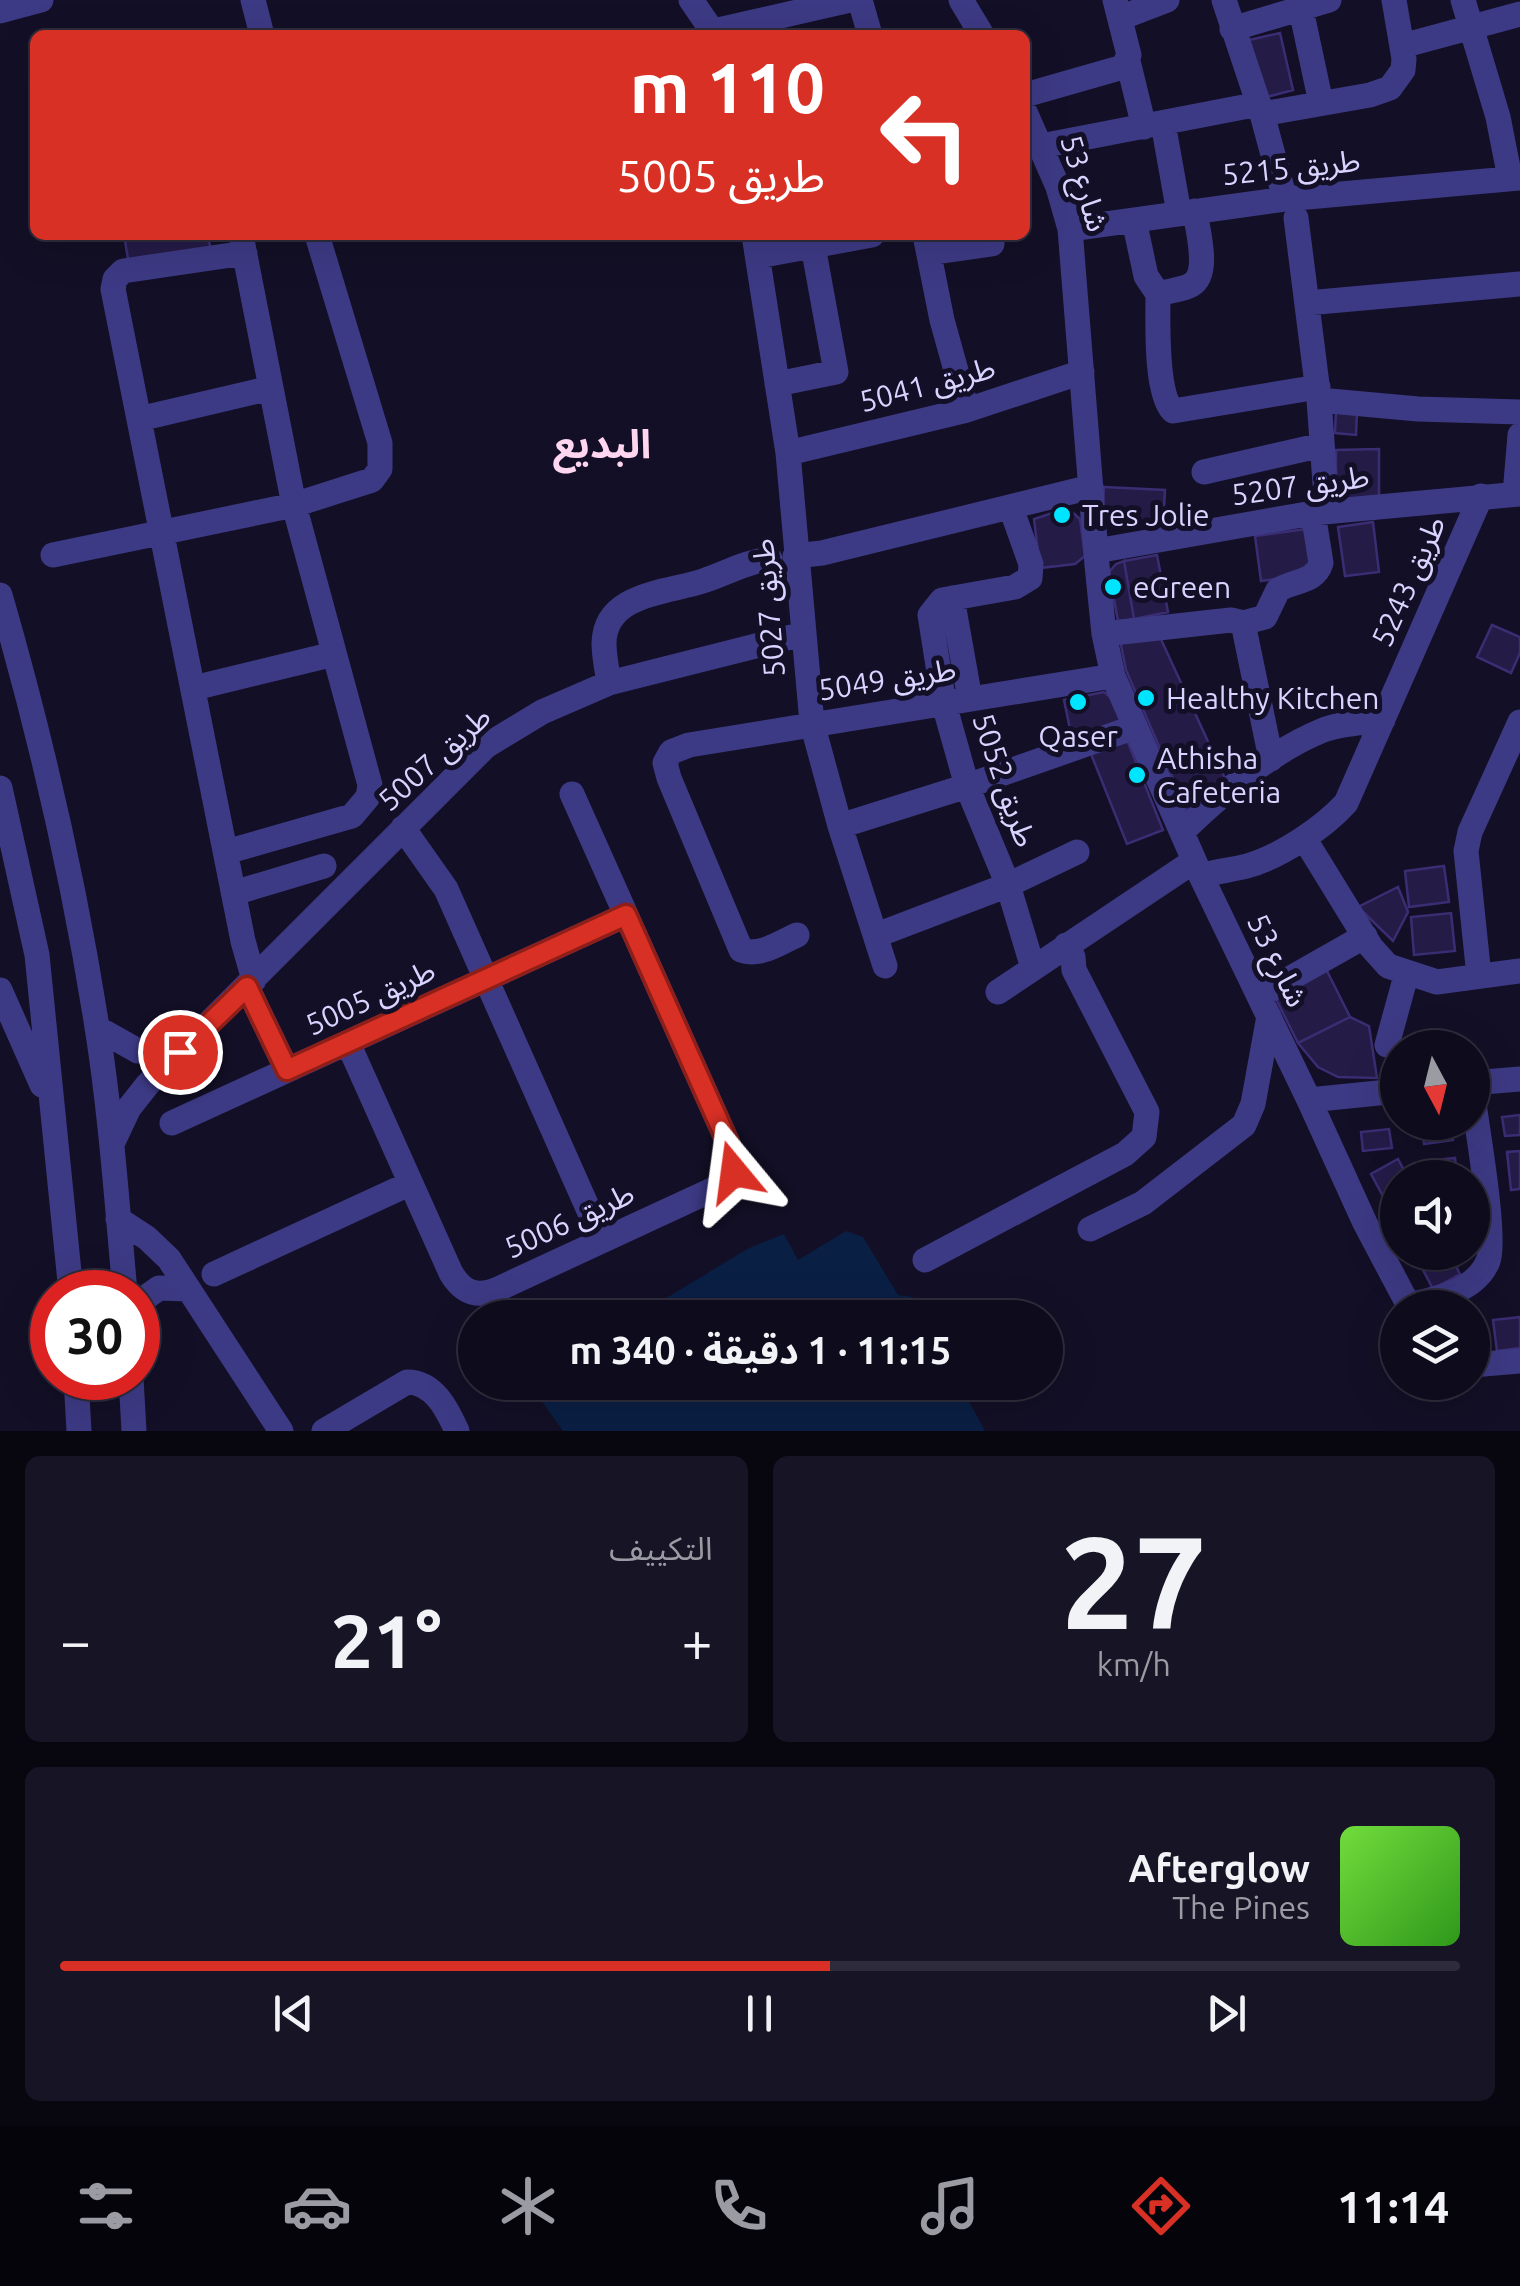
<!DOCTYPE html>
<html lang="ar">
<meta charset="utf-8">
<style>
body{margin:0;font-family:Ubuntu,"Noto Sans Arabic",sans-serif;background:#171425;color:#f1f3f6;direction:rtl;height:100vh;display:flex;flex-direction:column;font-size:38px;white-space:nowrap}
*{box-sizing:border-box;margin:0}
p{font-size:32px;color:#9b9ba3}
.icon{flex:none;width:55px;height:55px;fill:none;stroke:currentColor;stroke-width:2;stroke-linecap:round;stroke-linejoin:round}
.map{position:relative;height:1431px;overflow:hidden;direction:ltr}
.details{display:flex;flex-direction:column;gap:25px;padding:25px;background:#08060f;flex:1}
.details>*{flex:none}
.top-card{position:absolute;left:30px;top:30px;width:1000px;height:210px;border-radius:15px;box-shadow:0 10px 40px #0002,0 0 0 2px #2e2b3b;direction:rtl;background:#d93025;color:#fff;overflow:hidden}
.needle{width:65px;rotate:173deg}
.fabs{position:absolute;left:1380px;top:1030px;display:grid;gap:20px}
.fabs a{display:grid;place-items:center;width:110px;height:110px;border-radius:50%;background:#0e0b1c;box-shadow:0 10px 40px #0002,0 0 0 2px #2e2b3b;font-size:50px}
.speed{position:absolute;left:30px;top:1270px;display:flex;gap:20px;font-size:50px;font-weight:700;text-align:center}
.speed>*{display:grid;place-content:center;width:130px;height:130px;border-radius:50%;background:#0e0b1c;box-shadow:0 10px 40px #0002,0 0 0 2px #2e2b3b;line-height:1}
.speed .limit{border:15px solid #d22;background:#fff;color:#111}
.pin{position:absolute;display:grid;place-items:center;width:85px;height:85px;color:#fff;margin:-42px;border:5px solid #fff;border-radius:50%;box-shadow:0 2px 10px #0007}
.me{position:absolute;width:110px;margin:-55px;rotate:344deg;stroke-linejoin:round;filter:drop-shadow(0 0 8px #0008)}
.turn{display:flex;align-items:center;gap:35px;height:210px;padding:0 40px;font-size:45px}
.turn .icon{width:130px;height:130px;stroke-width:2.5}
.turn b{display:block;font-size:70px;line-height:85px}
.big{font-size:75px;font-weight:700;line-height:1.1}
.details .card{flex:1;display:flex;flex-direction:column;justify-content:center;gap:15px;min-width:0;padding:0 35px;border-radius:15px;background:#171425}
.details .dial{align-items:center;gap:0}
.dial b{font-size:130px;line-height:1}
.song{display:flex;align-items:center;gap:30px}
.cover{width:120px;height:120px;border-radius:15px;background:linear-gradient(135deg,hsl(100 70% 55%),hsl(110 70% 35%))}
.played{height:10px;border-radius:5px;background:linear-gradient(90deg,#d93025 55%,#2e2b3b 55%)}
.keys{display:flex;justify-content:space-around;direction:ltr}
.heat{display:flex;justify-content:space-between;align-items:center;font-size:55px;direction:ltr}
.details .tiles{flex:1;display:grid;gap:25px;grid-template-columns:1fr 1fr}
.card:last-child{grid-column:span 2}
.trip{position:absolute;left:458px;top:1300px;width:605px;height:100px;border-radius:50px;background:#0e0b1c;box-shadow:0 10px 40px #0002,0 0 0 2px #2e2b3b;font-weight:700;line-height:100px;text-align:center;direction:rtl}
.menu{display:flex;height:160px;justify-content:space-around;align-items:center;background:#06040b;color:#9b9ba3}
.menu .icon{width:70px;height:70px}
.menu .current{color:#d93025}
.menu b{font-size:45px;color:#f1f3f6}
.map>svg:first-child{display:block}
</style>
<div class="map">
<svg width="1520" height="1431" viewBox="0 0 1520 1431">
<rect width="100%" height="100%" fill="#130f26"/>
<!-- water -->
<path fill="#0a1f44" d="M846 1231 863 1237 898 1295 913 1297 924 1317H635L749 1248 784 1234 798 1260Z
M564 1382 959 1383 985 1431H563L540 1399Z"/>
<!-- building -->
<path fill="#241b47" stroke="#3b2d73" stroke-width="2.5" d="M1280 33 1293 90 1259 99 1245 41Z
M124 235H208L211 252 129 265Z
M1336 410 1357 411 1356 435 1335 433Z
M1379 449V499L1336 500V450Z
M1104 487 1165 490 1163 525 1102 523Z
M1058 511H1071L1080 519 1085 556 1075 564 1040 568 1034 519Z
M1373 522 1379 572 1345 576 1338 527Z
M1306 529 1312 574 1261 581 1255 536Z
M1157 555 1168 612 1134 619 1124 561Z
M1124 561 1134 619 1118 621 1109 572 1116 564Z
M1492 625 1520 637V653L1511 673 1477 657Z
M1159 635 1229 787 1191 820 1126 670 1120 640Z
M1104 692 1115 701 1121 726 1072 739 1064 700Z
M1127 740 1163 830 1127 844 1091 754Z
M1444 866 1449 902 1409 907 1405 871Z
M1398 887 1408 912 1393 941 1358 907Z
M1451 913 1455 951 1414 955 1411 917Z
M1327 971 1350 1017 1298 1043 1275 997Z
M1350 1017 1369 1026 1377 1078 1338 1077 1318 1067 1298 1043Z
M1520 1115V1135L1505 1136 1502 1117Z
M1451 1122 1453 1140 1424 1144 1422 1125Z
M1389 1129 1392 1148 1363 1151 1361 1132Z
M1520 1151V1189L1511 1190 1507 1152Z
M1455 1158 1457 1176 1428 1178 1427 1161Z
M1398 1159 1408 1178H1398V1205L1390 1209 1371 1174Z
M1450 1255 1460 1274 1433 1289 1423 1270Z
M1520 1317V1348L1497 1351 1493 1320Z
M1472 1322H1481L1485 1352 1472 1354Z"/>
<g fill="none" stroke-linecap="round" stroke-linejoin="round">
<!-- minor -->
<path stroke="#3d3a85" stroke-width="25" d="M253 0 262 35
M691 0 715 35
M860 0 870 35
M961 0 982 35
M1224 0 1262 114 1285 199
M1299 0 1321 103
M1463 0 1498 117 1510 178
M0 11 41 0
M1120 18 1167 0
M1232 29 1329 0
M714 31 850 0
M1402 46 1520 14
M1128 61 1144 127
M1025 95 1123 67 1129 55 1115 0
M1025 112 1058 187 1070 229 1097 565 1104 634 1113 676 1201 876 1309 1100 1365 1223 1410 1308
M1262 114 1370 95 1390 88 1403 70 1404 59 1394 0
M1163 123 1179 213
M1041 146 1259 104
M1296 218 1319 400 1327 511
M1134 220 1146 276 1158 294
M1070 229 1285 199 1520 178
M754 235 788 453 812 723 840 826 885 966
M925 235 942 320 967 410
M245 253 123 271 115 279 113 289 243 941 254 980
M929 253 992 244
M758 256 872 235
M1158 294C1158 321 1155 393 1173 411L1318 387
M1158 294C1168 291 1182 290 1191 285 1211 274 1197 229 1195 211
M1307 303 1520 284
M777 384 836 372 813 246
M1319 400 1418 409 1520 412
M139 419 271 388
M788 453 967 410 1082 372
M1204 472 1322 445
M1515 494 1520 435
M1011 508 1031 564 1030 578 1015 587 942 600 930 615 944 704 967 786 1008 885 1033 968
M1096 551 1313 513 1520 494
M53 555 294 505 372 480 380 469V443L317 235
M795 556 822 553 1091 487
M0 595C41 737 74 880 97 1027 111 1115 117 1204 125 1292
M952 598 970 699
M1243 623 1271 759
M1104 634 1231 620 1243 623 1265 617 1278 590C1294 580 1315 583 1321 563L1313 513
M609 683C607 670 604 656 604 643 605 593 667 593 703 581 727 573 745 562 770 559
M194 688 334 654
M0 788 37 955 71 1292
M840 826 967 786 1135 727
M403 828 446 889 602 1240
M1182 832C1221 794 1270 752 1321 731 1340 723 1362 723 1383 720
M1304 838 1371 947 1388 966 1437 982 1520 971
M226 852 352 816 368 797 370 785 294 505 241 235
M1201 876C1216 871 1232 870 1247 866 1280 857 1323 828 1346 803L1481 496
M234 893 324 866
M797 935C779 943 760 957 741 950L669 778 665 763 671 752 689 745 1113 676
M877 935 1008 885 1077 852
M1479 976 1466 851 1470 832 1520 722
M247 987 287 1070
M0 990 42 1085
M998 992 1194 861
M1259 996 1365 936
M97 1028 138 1051 180 1052
M348 1043 451 1273C463 1293 477 1298 498 1289L727 1183 733 1172 728 1143 572 794
M1387 1045 1407 972
M1472 1083 1520 1079
M1309 1100 1398 1091
M172 1123 626 915
M112 1144 129 1108 148 1084 486 746 542 712 609 683 803 634
M118 1219 147 1238 169 1259 281 1431
M1090 1229 1143 1203 1244 1125 1253 1104 1269 1016
M925 1260 1125 1154 1144 1137 1147 1112 1074 970 1073 957 1066 945
M214 1274 409 1184
M138 1303 159 1288 187 1289
M1409 1305C1436 1299 1476 1291 1488 1261 1497 1239 1476 1121 1472 1090
M1472 1365 1520 1361
M76 1378 79 1431
M131 1378 134 1431
M324 1431 407 1382C434 1382 447 1409 457 1431"/>
</g>
<g fill="none" stroke-linecap="round" stroke-linejoin="round">
<defs>
<path id="route" d="M180 1052 247 987 287 1070 626 915 728 1143 734 1172"/>
</defs>
<!-- route casing -->
<use href="#route" stroke="#8d1f18" stroke-width="25"/>
<!-- route -->
<use href="#route" stroke="#d93025" stroke-width="18"/>
</g>
<!-- markers -->
<g fill="#00e5ff" stroke="#130f26" stroke-width="4">
<circle cx="1062" cy="515" r="10"/>
<circle cx="1113" cy="587" r="10"/>
<circle cx="1146" cy="698" r="10"/>
<circle cx="1078" cy="702" r="10"/>
<circle cx="1137" cy="775" r="10"/>
</g>
<g text-anchor="middle" dominant-baseline="central" stroke-width="10" stroke-linejoin="round" paint-order="stroke">
<!-- street labels -->
<g font-size="30" fill="#d9d4ff" stroke="#130f26">
<text transform="translate(1291 167) rotate(-6)">طريق 5215</text>
<text transform="translate(1085 183) rotate(73)">شارع 53</text>
<text transform="translate(927 384) rotate(-15)">طريق 5041</text>
<text transform="translate(1300 485) rotate(-8)">طريق 5207</text>
<text transform="translate(1408 581) rotate(-66)">طريق 5243</text>
<text transform="translate(768 608) rotate(-95)">طريق 5027</text>
<text transform="translate(887 679) rotate(-9)">طريق 5049</text>
<text transform="translate(434 758) rotate(-42)">طريق 5007</text>
<text transform="translate(1005 780) rotate(71)">طريق 5052</text>
<text transform="translate(1278 960) rotate(64)">شارع 53</text>
<text transform="translate(370 997) rotate(-25)">طريق 5005</text>
<text transform="translate(569 1220) rotate(-25)">طريق 5006</text>
</g>
<!-- poi labels -->
<g font-size="30" fill="#d9d4ff" stroke="#130f26" text-anchor="start">
<text x="1082" y="515">Tres Jolie</text>
<text x="1133" y="587">eGreen</text>
<text x="1166" y="698">Healthy Kitchen</text>
<text x="1078" y="736" text-anchor="middle">Qaser</text>
<text x="1157" y="758">Athisha<tspan x="1157" dy="34">Cafeteria</tspan></text>
</g>
<!-- district labels -->
<g font-size="40" font-weight="bold" fill="#ffd6f0" stroke="#130f26">
<text x="602" y="443">البديع</text>
</g>
</g>
</svg>
<div class="fabs">
<a><svg class="needle" viewBox="-14 -14 28 28"><path d="M0-13l5 13h-10z" fill="#e53935"/><path d="M0 13l5-13h-10z" fill="#9b9ba3"/></svg></a>
<a><svg class="icon" aria-label="sound" viewBox="0 0 24 24"><path d="M4 9h4l5-4v14l-5-4H4zM17 9q2 3 0 6"/></svg></a>
<a><svg class="icon" aria-label="layers" viewBox="0 0 24 24"><path d="M12 4l9 5-9 5-9-5zM3 14l9 5 9-5"/></svg></a>
</div>
<div class="speed"><div class="limit">30</div></div>
<div class="pin" style="left:180px;top:1052px;background:#d93025"><svg class="icon" aria-label="arrive" viewBox="0 0 24 24"><path d="M6 21V4h12l-3 4 3 4H6"/></svg></div>
<svg class="me" style="left:734px;top:1172px" viewBox="-20 -20 40 40"><path d="M0-17L14 15 0 8-14 15z" fill="#d93025" stroke="#fff" stroke-width="4"/></svg>
<div class="trip">11:15 · 1 دقيقة · 340 m</div>
<div class="top-card">
<div class="turn"><svg class="icon" aria-label="left" viewBox="0 0 24 24"><path d="M17 20v-9H6M10 6l-5 5 5 5"/></svg><div><b>110 m</b>طريق 5005</div></div>
</div>
</div>
<section class="details">
<div class="tiles">
<div class="card dial"><b>27</b><p>km/h</p></div>
<div class="card"><p>التكييف</p>
<div class="heat"><a>−</a><b class="big">21°</b><a>+</a></div>
</div>
<div class="card">
<div class="song"><i class="cover"></i><div><b>Afterglow</b><p>The Pines</p></div></div>
<div class="played"></div>
<div class="keys"><svg class="icon" aria-label="previous" viewBox="0 0 24 24"><path d="M18 5L8 12l10 7zM5 5v14"/></svg><svg class="icon" aria-label="pause" viewBox="0 0 24 24"><path d="M8 5v14M16 5v14"/></svg><svg class="icon" aria-label="next" viewBox="0 0 24 24"><path d="M6 5l10 7-10 7zM19 5v14"/></svg></div>
</div>
</div>
</section>
<nav class="menu">
<b>11:14</b>
<svg class="icon current" aria-label="directions" viewBox="0 0 24 24"><path d="M12 3l9 9-9 9-9-9zM9 14v-3h6M13 9l2 2-2 2"/></svg>
<svg class="icon" aria-label="music" viewBox="0 0 24 24"><path d="M9 18V5l10-2v13"/><circle cx="6" cy="18" r="3"/><circle cx="16" cy="16" r="3"/></svg>
<svg class="icon" aria-label="phone" viewBox="0 0 24 24"><path d="M5 4h4l2 5-3 2q2 4 5 5l2-3 5 2v4C11 20 4 13 5 4z"/></svg>
<svg class="icon" aria-label="climate" viewBox="0 0 24 24"><path d="M12 3v18M4 7l16 10M4 17L20 7"/></svg>
<svg class="icon" aria-label="car" viewBox="0 0 24 24"><path d="M5 17H2v-5l4-1 3-4h7l3 4 3 1v5h-3M9 17h6M6 11h13"/><circle cx="7" cy="17" r="2"/><circle cx="17" cy="17" r="2"/></svg>
<svg class="icon" aria-label="filters" viewBox="0 0 24 24"><path d="M4 7h16M4 17h16"/><circle cx="9" cy="7" r="2"/><circle cx="15" cy="17" r="2"/></svg>
</nav>
